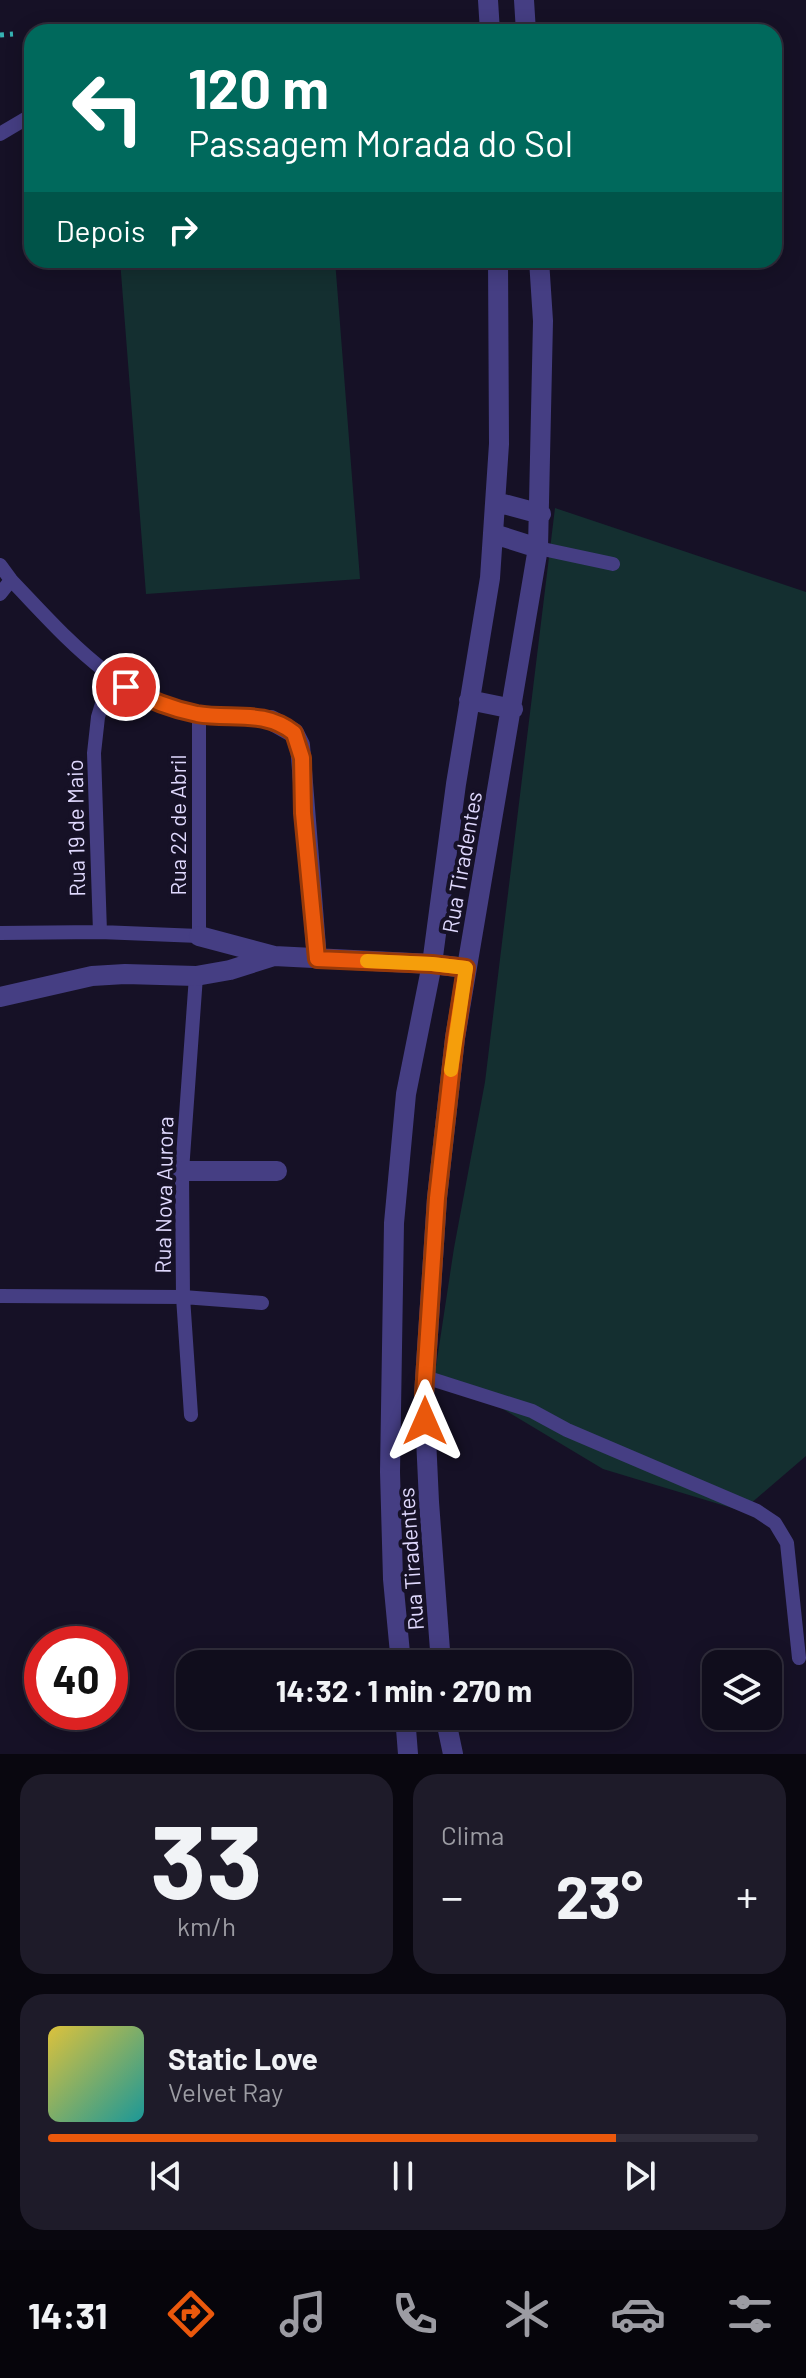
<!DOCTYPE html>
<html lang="pt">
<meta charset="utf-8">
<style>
body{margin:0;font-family:Barlow,sans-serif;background:#1e1b29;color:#f1f3f6;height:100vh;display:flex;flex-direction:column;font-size:30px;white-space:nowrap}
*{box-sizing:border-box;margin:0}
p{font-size:26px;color:#9c9ca3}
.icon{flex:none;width:44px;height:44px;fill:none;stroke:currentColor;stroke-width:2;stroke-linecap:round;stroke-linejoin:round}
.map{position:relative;height:1754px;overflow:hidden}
.drawer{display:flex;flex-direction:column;gap:20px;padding:20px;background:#09070f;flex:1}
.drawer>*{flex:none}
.top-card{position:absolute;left:24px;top:24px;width:758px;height:244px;border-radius:24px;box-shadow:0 4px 20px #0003,0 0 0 2px #302d3b;background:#00695c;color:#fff;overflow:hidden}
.buttons{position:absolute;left:702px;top:1650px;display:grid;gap:16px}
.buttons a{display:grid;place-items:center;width:80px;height:80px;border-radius:16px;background:#100d1c;box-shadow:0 4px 20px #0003,0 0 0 2px #302d3b;font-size:40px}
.speed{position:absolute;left:24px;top:1626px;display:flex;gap:16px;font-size:40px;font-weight:700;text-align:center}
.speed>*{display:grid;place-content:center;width:104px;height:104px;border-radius:50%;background:#100d1c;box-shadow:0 4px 20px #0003,0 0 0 2px #302d3b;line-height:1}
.speed .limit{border:12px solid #d22;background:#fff;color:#111}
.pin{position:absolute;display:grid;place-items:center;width:68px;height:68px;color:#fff;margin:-34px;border:4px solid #fff;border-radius:50%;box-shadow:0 2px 8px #0007}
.me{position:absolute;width:88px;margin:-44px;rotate:0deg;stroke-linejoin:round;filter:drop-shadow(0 0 6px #0008)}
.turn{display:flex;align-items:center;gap:28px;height:168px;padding:0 32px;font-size:36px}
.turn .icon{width:104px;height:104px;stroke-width:2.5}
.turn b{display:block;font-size:56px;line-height:68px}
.then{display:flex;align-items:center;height:76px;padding:0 32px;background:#0003;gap:16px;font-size:30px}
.big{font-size:60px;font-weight:700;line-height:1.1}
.drawer .widget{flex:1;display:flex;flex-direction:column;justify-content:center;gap:12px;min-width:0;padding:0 28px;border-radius:24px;background:#1e1b29}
.drawer .dial{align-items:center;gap:0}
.dial b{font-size:104px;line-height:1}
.song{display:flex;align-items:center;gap:24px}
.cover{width:96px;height:96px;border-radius:12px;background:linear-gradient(135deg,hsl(50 70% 55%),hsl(180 70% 35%))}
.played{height:8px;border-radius:4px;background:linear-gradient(90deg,#ea580c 80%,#302d3b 80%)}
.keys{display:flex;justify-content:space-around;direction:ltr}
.heat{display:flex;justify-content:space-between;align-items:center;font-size:44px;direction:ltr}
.drawer .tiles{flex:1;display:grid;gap:20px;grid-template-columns:1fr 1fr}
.widget:last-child{grid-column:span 2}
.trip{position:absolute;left:176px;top:1650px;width:456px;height:80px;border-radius:24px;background:#100d1c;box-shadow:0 4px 20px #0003,0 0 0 2px #302d3b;font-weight:700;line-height:80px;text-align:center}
.menu{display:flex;height:128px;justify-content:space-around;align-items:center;background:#06050b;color:#9c9ca3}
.menu .icon{width:56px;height:56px}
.menu .current{color:#ea580c}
.menu b{font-size:36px;color:#f1f3f6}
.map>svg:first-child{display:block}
</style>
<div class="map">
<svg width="806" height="1754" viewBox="0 0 806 1754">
<rect width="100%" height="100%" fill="#161126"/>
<!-- green -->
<path fill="#142f30" d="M120 260H335L360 579 146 594Z
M555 508 806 592V1456L742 1511 603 1469 463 1385 435 1373 454 1248 485 1082Z"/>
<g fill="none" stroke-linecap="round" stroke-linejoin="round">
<!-- path -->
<path stroke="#36b3b3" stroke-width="5" stroke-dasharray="4 6" stroke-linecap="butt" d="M0 35 13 34"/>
<!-- service -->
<path stroke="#453e83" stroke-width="14" d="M0 134 32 115
M538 548 613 564
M0 565 11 580C66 637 115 698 198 714 222 718 247 715 271 720
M0 594 11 580
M100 932 94 753 98 717 110 677
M0 933 100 932 199 936V714
M0 1296 183 1297 262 1303
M425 1377 532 1411 567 1430 757 1511 775 1523 787 1543 799 1658
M191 1415 183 1297 182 1171 196 976"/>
<!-- minor -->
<path stroke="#453e83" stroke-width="20" d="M271 720 294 733 300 745 317 959
M199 936 274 956 432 964 466 968
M0 997 92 976 125 974 196 976 230 970 274 956
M182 1171H277"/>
<!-- tertiary -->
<path stroke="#453e83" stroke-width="20" d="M488 0 490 32
M524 0 526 32
M496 502 541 514
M494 534 538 548
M469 700 513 709
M401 1664 393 1579 390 1472 394 1223 406 1094 432 964 456 784 490 578 499 444 498 260
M441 1664 429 1502 424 1395 437 1198 455 1038 538 548 543 321 539 260
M405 1716 408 1754
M445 1716 453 1754"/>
</g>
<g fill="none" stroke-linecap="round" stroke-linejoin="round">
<defs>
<path id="route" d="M126 687C147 699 172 709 197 714 231 720 264 709 294 733L302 758 303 813 317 959 432 964 466 968 455 1038 437 1198 424 1395 425 1421"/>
</defs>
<!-- route casing -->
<use href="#route" stroke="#983908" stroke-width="20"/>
<!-- route -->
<use href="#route" stroke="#ea580c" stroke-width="14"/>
<!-- slow -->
<path stroke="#f59e0b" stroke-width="14" d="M367 961 432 964 466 968 451 1070"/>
</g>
<g text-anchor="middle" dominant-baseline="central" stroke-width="8" stroke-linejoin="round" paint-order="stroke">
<!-- street labels -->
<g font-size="22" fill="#dfd8fd" stroke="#161126">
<text transform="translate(177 825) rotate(-90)">Rua 22 de Abril</text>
<text transform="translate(75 828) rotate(-91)">Rua 19 de Maio</text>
<text transform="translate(461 862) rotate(-80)">Rua Tiradentes</text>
<text transform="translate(163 1195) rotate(-89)">Rua Nova Aurora</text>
<text transform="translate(410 1559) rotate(-94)">Rua Tiradentes</text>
</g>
</g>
</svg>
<div class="buttons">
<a><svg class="icon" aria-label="layers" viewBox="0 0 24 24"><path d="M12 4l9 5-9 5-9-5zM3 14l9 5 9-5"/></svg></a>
</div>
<div class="speed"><div class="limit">40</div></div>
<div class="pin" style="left:126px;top:687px;background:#d93025"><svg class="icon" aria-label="arrive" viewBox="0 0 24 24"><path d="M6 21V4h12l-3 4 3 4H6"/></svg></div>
<svg class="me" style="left:425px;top:1421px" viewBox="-20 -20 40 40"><path d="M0-17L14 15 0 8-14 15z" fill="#ea580c" stroke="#fff" stroke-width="4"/></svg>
<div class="trip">14:32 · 1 min · 270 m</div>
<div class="top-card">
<div class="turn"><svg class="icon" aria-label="left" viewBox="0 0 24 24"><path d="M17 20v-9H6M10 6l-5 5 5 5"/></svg><div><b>120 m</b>Passagem Morada do Sol</div></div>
<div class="then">Depois<svg class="icon" aria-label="right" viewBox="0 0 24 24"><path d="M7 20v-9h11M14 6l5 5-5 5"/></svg></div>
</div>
</div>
<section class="drawer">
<div class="tiles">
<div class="widget dial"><b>33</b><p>km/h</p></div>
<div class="widget"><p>Clima</p>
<div class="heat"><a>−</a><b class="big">23°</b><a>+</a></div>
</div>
<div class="widget">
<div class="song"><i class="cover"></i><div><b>Static Love</b><p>Velvet Ray</p></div></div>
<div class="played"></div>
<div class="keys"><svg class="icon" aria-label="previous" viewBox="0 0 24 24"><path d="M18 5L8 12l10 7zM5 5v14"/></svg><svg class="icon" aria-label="pause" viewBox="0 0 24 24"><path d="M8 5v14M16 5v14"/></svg><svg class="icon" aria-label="next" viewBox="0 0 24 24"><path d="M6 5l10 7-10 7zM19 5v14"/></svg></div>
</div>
</div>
</section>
<nav class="menu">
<b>14:31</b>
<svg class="icon current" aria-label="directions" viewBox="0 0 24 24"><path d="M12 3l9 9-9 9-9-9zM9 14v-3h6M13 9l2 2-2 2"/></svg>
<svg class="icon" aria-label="music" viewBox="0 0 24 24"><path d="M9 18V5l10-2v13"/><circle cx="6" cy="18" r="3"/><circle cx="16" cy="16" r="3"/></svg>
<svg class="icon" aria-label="phone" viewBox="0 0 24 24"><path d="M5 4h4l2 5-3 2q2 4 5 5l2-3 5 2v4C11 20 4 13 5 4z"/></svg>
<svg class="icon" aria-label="climate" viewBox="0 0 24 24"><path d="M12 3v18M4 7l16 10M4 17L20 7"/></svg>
<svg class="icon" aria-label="car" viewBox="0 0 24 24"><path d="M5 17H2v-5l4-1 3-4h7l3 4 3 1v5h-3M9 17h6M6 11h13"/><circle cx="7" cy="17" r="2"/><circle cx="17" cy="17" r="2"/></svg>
<svg class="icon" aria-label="filters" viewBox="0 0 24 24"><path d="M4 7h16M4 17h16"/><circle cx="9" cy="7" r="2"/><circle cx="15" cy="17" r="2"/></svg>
</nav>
